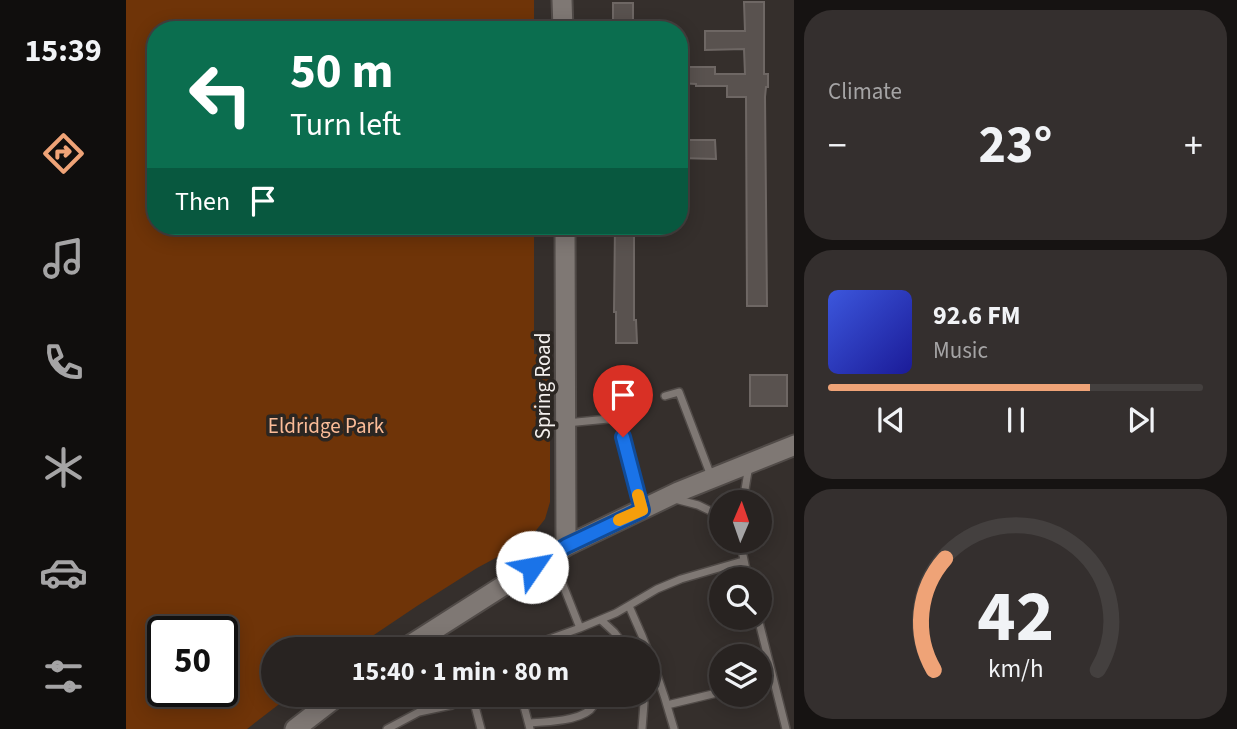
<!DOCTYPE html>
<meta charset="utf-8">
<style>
body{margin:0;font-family:"Source Sans 3",sans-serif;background:#342f2e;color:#f1f3f6;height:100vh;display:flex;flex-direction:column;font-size:26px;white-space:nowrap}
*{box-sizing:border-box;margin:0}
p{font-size:23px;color:#a5a4a5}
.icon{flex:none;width:38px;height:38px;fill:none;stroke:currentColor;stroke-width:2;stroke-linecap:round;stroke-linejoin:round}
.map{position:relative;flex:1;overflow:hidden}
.details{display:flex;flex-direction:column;gap:10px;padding:10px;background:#161312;width:443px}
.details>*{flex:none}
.top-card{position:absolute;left:21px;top:21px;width:541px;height:214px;border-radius:28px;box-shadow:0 4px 18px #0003,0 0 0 2px #44403f;background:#0b6e4f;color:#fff;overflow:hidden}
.needle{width:46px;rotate:2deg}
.fabs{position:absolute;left:583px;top:490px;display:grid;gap:14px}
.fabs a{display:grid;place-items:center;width:63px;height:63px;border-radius:50%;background:#282321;box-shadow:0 4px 18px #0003,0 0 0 2px #44403f;font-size:35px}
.speed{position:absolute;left:21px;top:616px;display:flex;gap:14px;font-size:35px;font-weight:700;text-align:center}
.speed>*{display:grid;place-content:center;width:91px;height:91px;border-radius:50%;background:#282321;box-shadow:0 4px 18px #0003,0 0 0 2px #44403f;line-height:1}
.speed .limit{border:4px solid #111;border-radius:10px;background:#fff;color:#111}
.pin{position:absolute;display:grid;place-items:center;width:60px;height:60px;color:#fff;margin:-72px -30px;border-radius:50% 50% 50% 0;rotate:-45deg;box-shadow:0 0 7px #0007}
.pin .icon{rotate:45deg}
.me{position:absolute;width:77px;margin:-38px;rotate:57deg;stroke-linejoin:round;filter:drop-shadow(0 0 5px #0008)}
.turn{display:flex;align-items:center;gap:24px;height:147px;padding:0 28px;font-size:32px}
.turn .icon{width:91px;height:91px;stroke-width:2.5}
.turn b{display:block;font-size:49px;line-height:60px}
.then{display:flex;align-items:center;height:66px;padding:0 28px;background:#0003;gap:14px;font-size:26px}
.big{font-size:52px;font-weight:700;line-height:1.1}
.details .card{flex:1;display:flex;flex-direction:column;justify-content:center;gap:10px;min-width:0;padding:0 24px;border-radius:28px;background:#342f2e}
.details .dial{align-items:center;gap:0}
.dial svg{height:182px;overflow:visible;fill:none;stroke:#44403f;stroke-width:7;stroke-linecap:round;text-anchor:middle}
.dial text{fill:#f1f3f6;stroke:none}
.song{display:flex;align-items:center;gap:21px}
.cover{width:84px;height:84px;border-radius:10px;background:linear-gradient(135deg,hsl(230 70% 55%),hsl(240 70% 35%))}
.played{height:7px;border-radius:4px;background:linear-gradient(90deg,#efa377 70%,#44403f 70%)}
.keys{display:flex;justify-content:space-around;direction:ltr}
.heat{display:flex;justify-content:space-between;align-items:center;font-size:38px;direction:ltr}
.trip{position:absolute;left:135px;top:637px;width:399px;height:70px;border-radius:35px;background:#282321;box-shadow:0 4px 18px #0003,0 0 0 2px #44403f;font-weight:700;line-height:70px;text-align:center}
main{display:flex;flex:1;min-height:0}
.tab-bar{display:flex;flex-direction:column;width:126px;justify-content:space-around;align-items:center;background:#100e0d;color:#a5a4a5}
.tab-bar .icon{width:49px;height:49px}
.tab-bar .on{color:#efa377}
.tab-bar b{font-size:32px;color:#f1f3f6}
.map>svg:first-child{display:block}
</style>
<main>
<nav class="tab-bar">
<b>15:39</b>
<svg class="icon on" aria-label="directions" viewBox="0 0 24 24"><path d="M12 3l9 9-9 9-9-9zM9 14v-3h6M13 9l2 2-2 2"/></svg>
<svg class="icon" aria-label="music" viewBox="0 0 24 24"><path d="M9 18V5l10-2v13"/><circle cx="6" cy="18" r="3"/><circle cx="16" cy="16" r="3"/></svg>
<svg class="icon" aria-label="phone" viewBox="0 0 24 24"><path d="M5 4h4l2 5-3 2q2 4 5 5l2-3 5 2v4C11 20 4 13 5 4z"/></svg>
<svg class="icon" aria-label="climate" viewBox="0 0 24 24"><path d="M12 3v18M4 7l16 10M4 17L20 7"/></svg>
<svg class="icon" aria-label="car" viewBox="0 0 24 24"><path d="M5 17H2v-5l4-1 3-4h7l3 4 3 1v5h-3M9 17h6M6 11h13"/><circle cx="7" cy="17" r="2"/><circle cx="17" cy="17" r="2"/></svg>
<svg class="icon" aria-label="filters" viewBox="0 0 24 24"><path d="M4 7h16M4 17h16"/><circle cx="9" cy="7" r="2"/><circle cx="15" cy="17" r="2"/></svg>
</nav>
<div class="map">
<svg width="669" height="729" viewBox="0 0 669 729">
<rect width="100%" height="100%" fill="#352f2c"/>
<!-- green -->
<path fill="#6f3408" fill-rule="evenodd" d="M0 0H408V30H30V226H408V354L419 355 424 360V502L419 519 408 533 394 545 351 568 291 606 227 649H147V695H165L121 729H0ZM37 632H96V691H37Z"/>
<!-- building -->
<path fill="#59524f" stroke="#6e6764" stroke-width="2" d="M618 2H638V74H642V87H640L639 97 641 306H621L620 97H601V86H570V84L553 83V67H589V74H619L618 49 579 50V31H619Z
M487 3H507V26H487Z
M553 140H589L590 159 553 158Z
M489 226H508V320H510L511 343H490V312H488Z
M624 375H661V406H624Z"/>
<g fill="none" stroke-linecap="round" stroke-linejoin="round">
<defs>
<path id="lane" d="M539 396 553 392 585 476
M493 418 506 407
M440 423 493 418 515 508
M549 499 572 505 595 516
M617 502 623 465
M614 541 622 579
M426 557 454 628
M503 606C522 647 536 685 548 729
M632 618 660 729
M475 620 488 632 501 649
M310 629 321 649
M396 649 454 628 490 613 531 589 555 579 617 561
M634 682 647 678
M346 695 355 729
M395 695 404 729
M516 695 518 703 516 729
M541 705 595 692
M403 723C420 722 451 721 464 710 468 706 471 699 473 695
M261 729 293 712 326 705 343 695"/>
<path id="secondary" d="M436 0 437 30
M439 226 440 546
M278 649 440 546 552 492 669 445
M169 729 213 695"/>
</defs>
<!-- lane casing -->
<use href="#lane" stroke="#514b48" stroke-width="10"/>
<!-- secondary casing -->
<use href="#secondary" stroke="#514b48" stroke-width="23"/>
<!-- lane -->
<use href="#lane" stroke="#7f7874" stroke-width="7"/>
<!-- secondary -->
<use href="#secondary" stroke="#7f7874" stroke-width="19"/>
</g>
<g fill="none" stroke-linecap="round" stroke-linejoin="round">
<defs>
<path id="route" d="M406 567 440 546 516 510 497 437"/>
</defs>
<!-- route casing -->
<use href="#route" stroke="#114b97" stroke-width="18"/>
<!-- route -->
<use href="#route" stroke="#1a73e8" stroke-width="12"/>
<!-- slow -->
<path stroke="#f59e0b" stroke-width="12" d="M493 520 516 510 512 495"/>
</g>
<g text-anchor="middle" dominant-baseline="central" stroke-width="7" stroke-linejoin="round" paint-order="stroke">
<!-- street labels -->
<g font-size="21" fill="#f4f0ee" stroke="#2b2622">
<text transform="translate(417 386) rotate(-90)">Spring Road</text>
</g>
<!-- park labels -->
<g font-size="21" fill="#fbbc98" stroke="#2b2622">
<text x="200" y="426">Eldridge Park</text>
</g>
</g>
</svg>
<div class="fabs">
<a><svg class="needle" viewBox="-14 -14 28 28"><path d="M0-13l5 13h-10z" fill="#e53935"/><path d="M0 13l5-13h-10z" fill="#a5a4a5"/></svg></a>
<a><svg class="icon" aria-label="search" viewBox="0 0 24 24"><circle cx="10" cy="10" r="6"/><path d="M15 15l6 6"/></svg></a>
<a><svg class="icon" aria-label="layers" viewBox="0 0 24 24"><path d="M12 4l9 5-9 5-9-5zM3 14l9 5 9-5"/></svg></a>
</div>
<div class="speed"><div class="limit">50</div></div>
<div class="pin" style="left:497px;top:437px;background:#d93025"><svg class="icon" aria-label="arrive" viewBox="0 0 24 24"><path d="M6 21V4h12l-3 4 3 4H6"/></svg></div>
<svg class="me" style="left:406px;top:567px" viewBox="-20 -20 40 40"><circle r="19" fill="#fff"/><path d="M0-13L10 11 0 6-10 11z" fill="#1a73e8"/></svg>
<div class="trip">15:40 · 1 min · 80 m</div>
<div class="top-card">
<div class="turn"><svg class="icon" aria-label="left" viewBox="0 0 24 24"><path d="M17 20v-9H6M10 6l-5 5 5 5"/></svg><div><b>50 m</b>Turn left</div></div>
<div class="then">Then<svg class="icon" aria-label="arrive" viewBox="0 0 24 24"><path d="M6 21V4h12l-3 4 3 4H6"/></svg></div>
</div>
</div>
<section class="details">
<div class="card"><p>Climate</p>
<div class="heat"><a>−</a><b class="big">23°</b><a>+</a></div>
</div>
<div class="card">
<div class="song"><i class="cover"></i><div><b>92.6 FM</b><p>Music</p></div></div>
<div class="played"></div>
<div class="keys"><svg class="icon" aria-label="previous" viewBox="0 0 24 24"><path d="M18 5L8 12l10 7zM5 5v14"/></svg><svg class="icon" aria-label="pause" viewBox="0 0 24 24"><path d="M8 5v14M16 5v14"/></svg><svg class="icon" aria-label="next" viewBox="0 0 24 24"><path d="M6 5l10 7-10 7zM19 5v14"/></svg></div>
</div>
<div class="card dial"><svg viewBox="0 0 100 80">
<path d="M14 69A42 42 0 1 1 86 69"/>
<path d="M14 69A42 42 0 0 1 19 20" stroke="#efa377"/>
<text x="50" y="56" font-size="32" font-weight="700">42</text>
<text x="50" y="72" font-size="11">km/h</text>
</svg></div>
</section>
</main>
